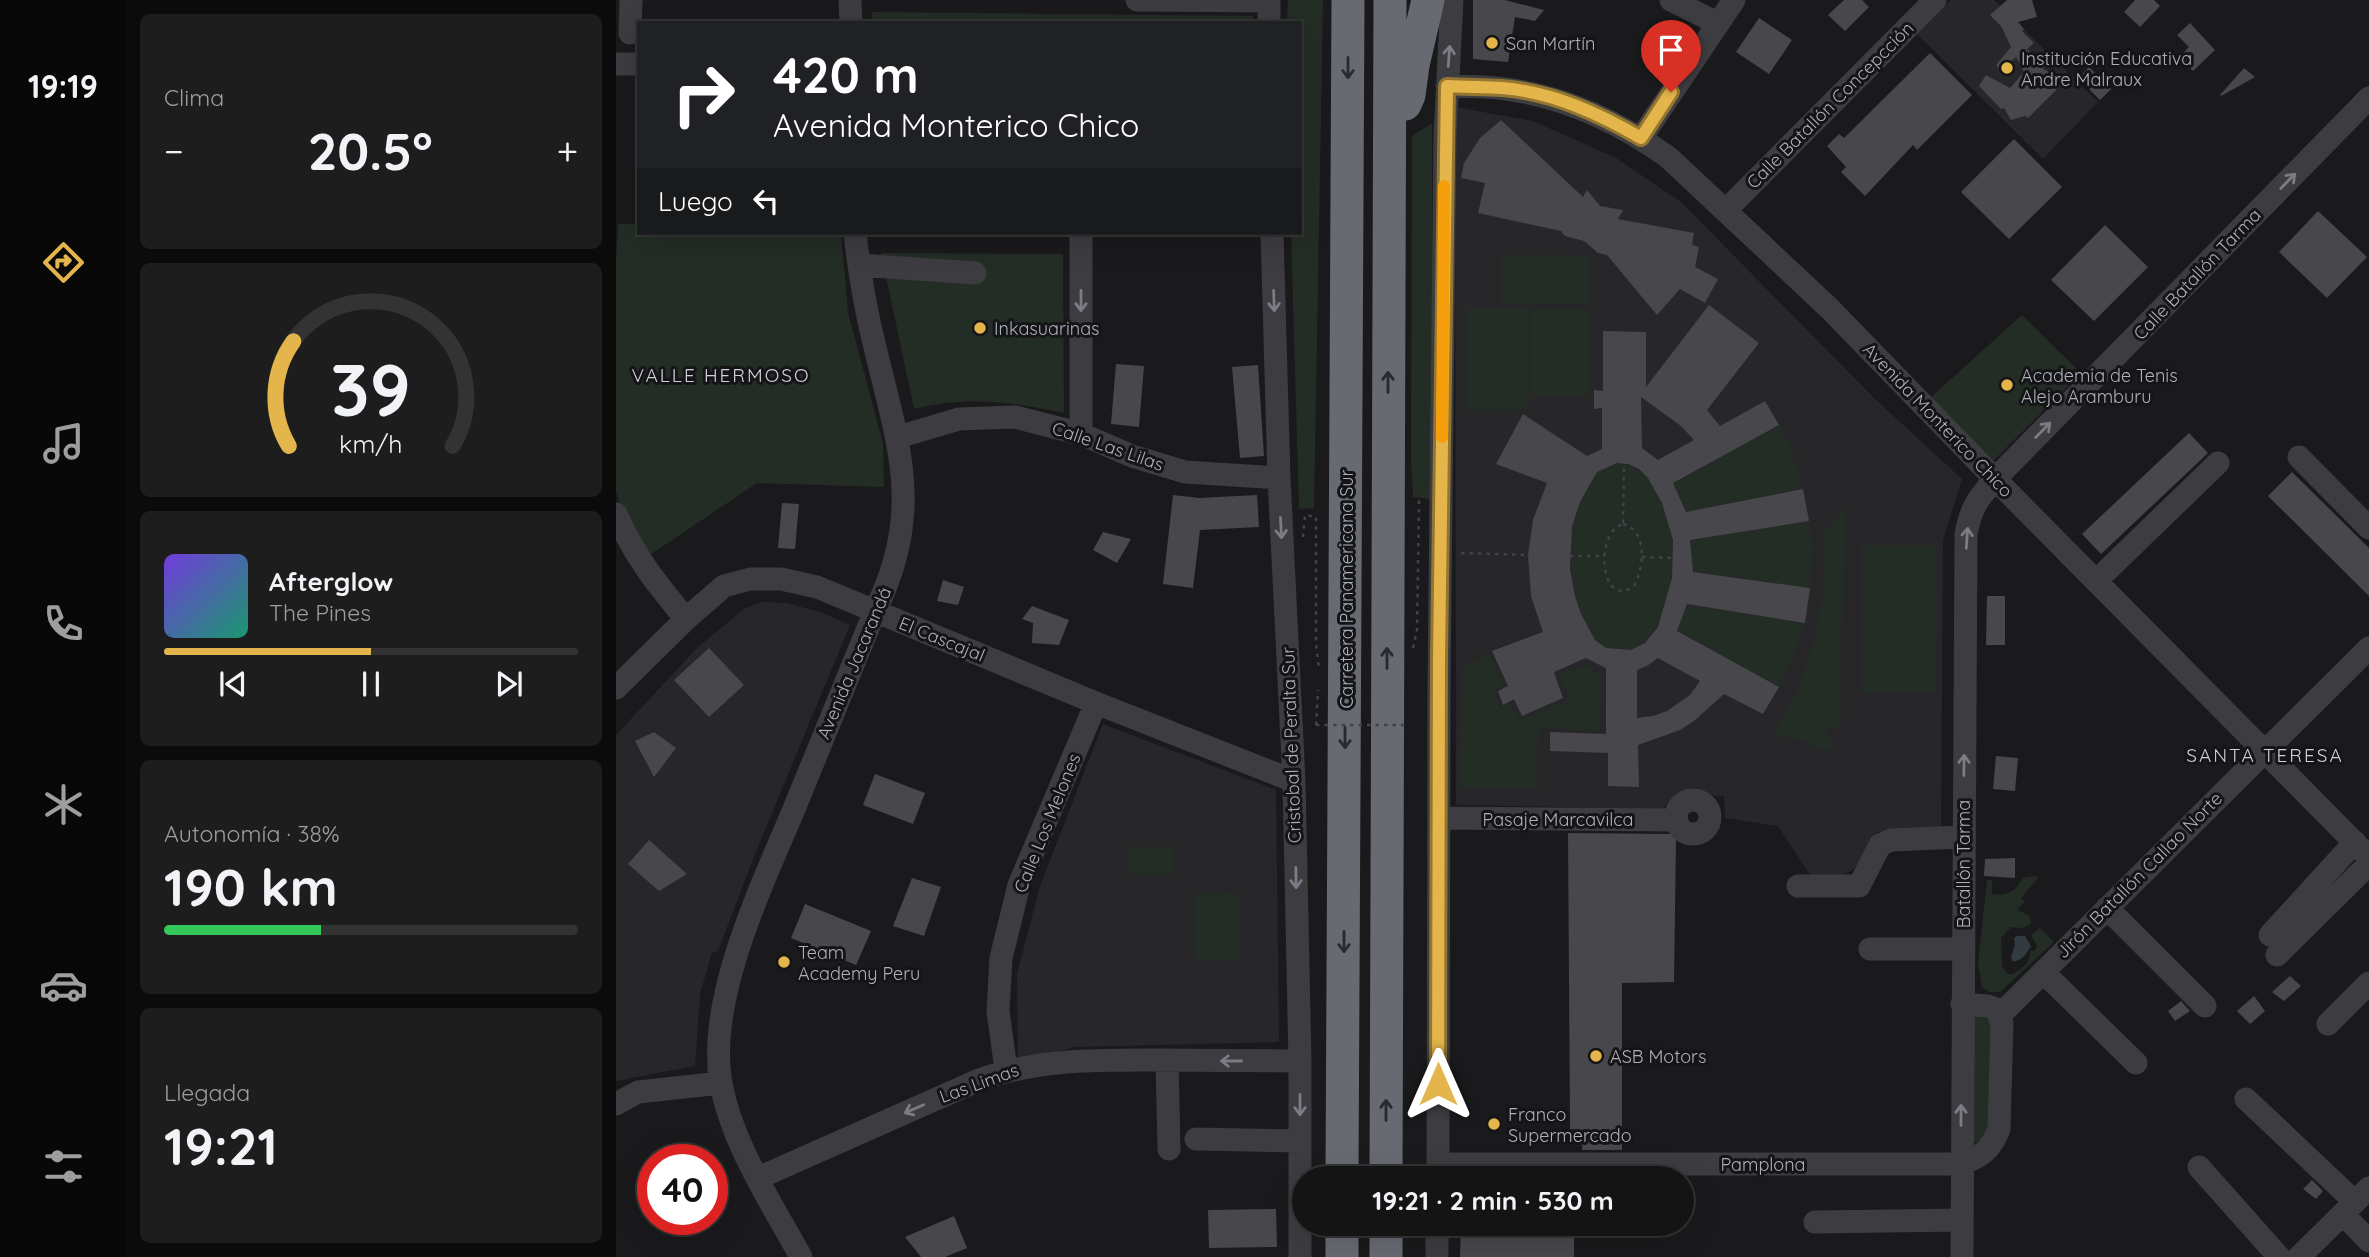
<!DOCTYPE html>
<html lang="es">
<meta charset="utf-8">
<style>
body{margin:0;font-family:Quicksand,sans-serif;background:#1d1d1e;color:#f1f3f6;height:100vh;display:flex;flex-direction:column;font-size:26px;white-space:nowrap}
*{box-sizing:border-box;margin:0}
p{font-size:23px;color:#9d9ea0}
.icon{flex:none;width:38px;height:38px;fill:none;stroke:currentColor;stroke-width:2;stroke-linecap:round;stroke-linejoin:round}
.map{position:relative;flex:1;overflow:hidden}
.sheet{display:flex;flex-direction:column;gap:14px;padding:14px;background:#0b0b0c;width:490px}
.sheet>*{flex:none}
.guide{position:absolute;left:21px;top:21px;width:665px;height:214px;border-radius:0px;box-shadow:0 7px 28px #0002,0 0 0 2px #333334;background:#202124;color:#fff;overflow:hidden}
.speed{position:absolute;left:21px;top:1144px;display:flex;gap:14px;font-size:35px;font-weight:700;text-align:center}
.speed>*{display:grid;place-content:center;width:91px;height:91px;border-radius:50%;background:#141415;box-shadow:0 7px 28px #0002,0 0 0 2px #333334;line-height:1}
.speed .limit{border:10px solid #d22;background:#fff;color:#111}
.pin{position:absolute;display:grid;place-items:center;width:60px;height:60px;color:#fff;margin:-72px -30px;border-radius:50% 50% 50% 0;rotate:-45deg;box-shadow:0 0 7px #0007}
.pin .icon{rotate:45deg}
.me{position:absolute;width:77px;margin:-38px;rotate:0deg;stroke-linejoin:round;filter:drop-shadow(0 0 5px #0008)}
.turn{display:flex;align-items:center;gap:24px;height:147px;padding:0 21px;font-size:32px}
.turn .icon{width:91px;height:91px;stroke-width:2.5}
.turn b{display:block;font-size:49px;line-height:60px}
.then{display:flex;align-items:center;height:66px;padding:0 21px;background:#0003;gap:14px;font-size:26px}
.big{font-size:52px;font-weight:700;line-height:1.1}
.sheet .tile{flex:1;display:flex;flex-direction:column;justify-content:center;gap:10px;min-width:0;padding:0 24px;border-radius:10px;background:#1d1d1e}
.sheet .dial{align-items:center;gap:0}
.dial svg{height:182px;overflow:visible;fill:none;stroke:#333334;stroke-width:7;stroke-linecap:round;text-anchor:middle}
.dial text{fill:#f1f3f6;stroke:none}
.song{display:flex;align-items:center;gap:21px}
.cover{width:84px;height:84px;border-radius:10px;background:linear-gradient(135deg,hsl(260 70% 55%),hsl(160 70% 35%))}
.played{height:7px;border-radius:4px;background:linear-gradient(90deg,#e4b54b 50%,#333334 50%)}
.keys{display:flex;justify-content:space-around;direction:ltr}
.heat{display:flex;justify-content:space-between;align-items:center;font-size:38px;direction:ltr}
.charge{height:10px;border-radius:5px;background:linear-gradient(90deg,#34c759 38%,#333334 0)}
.trip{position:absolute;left:676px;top:1166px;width:402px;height:70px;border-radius:35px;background:#141415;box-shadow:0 7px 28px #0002,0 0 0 2px #333334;font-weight:700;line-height:70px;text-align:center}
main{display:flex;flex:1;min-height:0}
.tab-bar{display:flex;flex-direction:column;width:126px;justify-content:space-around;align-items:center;background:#080808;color:#9d9ea0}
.tab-bar .icon{width:49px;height:49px}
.tab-bar .active{color:#e4b54b}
.tab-bar b{font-size:32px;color:#f1f3f6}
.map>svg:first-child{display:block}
</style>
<main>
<nav class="tab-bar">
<b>19:19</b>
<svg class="icon active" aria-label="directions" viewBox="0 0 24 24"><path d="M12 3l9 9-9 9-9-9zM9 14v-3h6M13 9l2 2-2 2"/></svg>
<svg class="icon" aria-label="music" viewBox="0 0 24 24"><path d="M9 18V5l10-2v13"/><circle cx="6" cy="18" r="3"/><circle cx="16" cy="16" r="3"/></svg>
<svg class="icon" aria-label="phone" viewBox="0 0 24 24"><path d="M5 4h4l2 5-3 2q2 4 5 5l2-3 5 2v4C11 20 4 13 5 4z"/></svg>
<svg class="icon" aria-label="climate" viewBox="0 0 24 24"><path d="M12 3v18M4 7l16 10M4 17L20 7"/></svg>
<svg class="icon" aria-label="car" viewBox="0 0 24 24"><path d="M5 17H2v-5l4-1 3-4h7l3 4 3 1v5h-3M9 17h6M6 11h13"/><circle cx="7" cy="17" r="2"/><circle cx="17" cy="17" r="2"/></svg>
<svg class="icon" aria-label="filters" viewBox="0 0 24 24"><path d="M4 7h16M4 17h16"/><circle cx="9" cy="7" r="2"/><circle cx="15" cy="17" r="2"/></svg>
</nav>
<section class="sheet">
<div class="tile"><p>Clima</p>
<div class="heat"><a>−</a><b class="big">20.5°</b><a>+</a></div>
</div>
<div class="tile dial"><svg viewBox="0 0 100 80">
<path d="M14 69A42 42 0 1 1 86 69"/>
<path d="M14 69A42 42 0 0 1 16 23" stroke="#e4b54b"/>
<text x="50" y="56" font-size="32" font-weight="700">39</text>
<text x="50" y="72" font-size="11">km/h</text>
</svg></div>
<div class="tile">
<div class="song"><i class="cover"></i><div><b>Afterglow</b><p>The Pines</p></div></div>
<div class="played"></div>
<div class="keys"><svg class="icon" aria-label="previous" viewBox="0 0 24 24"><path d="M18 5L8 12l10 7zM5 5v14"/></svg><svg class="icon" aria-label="pause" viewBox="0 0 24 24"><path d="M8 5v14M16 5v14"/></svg><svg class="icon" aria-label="next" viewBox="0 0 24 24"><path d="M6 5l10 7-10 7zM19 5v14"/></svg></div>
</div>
<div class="tile"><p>Autonomía · 38%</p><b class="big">190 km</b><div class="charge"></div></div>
<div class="tile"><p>Llegada</p><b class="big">19:21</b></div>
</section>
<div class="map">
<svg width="1753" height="1257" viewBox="0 0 1753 1257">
<rect width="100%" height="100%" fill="#1a1a1c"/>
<!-- built -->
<path fill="#272629" d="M1335 0H1378L1482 102 1427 159 1301 34Z
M839 107 917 121 1000 158 1065 202 1259 399 1346 479 1327 540 1325 830 1261 832 1250 860 1228 875 1198 881 1162 826 1109 818 1108 796 1061 794 1046 809 840 805Z
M146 602 171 603 207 613 234 625 139 854 102 951 96 953 84 994 79 1066 0 1081V735L81 648 128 609Z
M487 724 660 790 663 1042 459 1047 402 1062 401 974 424 886Z"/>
<!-- green -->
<path fill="#242c26" d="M672 0H707L698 508 683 509 675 233H684V23H671Z
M256 12 637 16V23H256Z
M816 123V499L797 497 795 463 796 136Z
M2 224H23V233H225L232 312 267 444 268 487 141 483 28 559 14 538 0 492V260Z
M265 253 447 254 448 413C395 402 352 395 298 409Z
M885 255 972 256V304H885Z
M851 307H911V410H851Z
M915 309H973L972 397H915Z
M1406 315 1465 373 1375 463 1315 397Z
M1163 425 1175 449 1187 489 1070 513 1056 484Z
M1001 463C1074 469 1071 636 1015 650 959 664 951 564 956 529 958 513 966 499 973 485 976 481 978 475 982 472 987 467 995 465 1001 463Z
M1229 505 1224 729 1213 726 1210 736 1219 739 1213 751 1159 732 1183 687 1200 634 1208 586V534Z
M1193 521 1196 544 1194 588 1076 571 1074 540Z
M1245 546H1320V693H1245Z
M1069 604 1189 623 1179 652 1163 687 1061 631Z
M873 653 888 685 878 691 885 708 895 704 903 721 953 699 943 675 971 664 977 671 985 673 984 731 923 728 921 788 844 789 845 669Z
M513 847H558V875L513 874Z
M1418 876 1423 877 1405 898 1409 902 1401 909 1414 917 1415 923 1408 928 1395 927 1385 938 1386 966 1392 974H1397C1408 967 1414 964 1414 951H1419L1421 946 1415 935 1424 928 1438 942 1384 992H1374L1366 987 1362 963 1371 880H1376V894C1392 896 1399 892 1407 878Z
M623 893 624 959H580V894Z
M1364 1015 1374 1019 1379 1027 1375 1123 1366 1139 1359 1143 1353 1136 1356 1017Z"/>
<!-- water -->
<path fill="#333b42" d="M1401 936H1409L1415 946C1411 953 1405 963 1396 961L1395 957 1399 945 1398 938Z"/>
<!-- building -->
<path fill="#48474c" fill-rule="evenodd" d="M857 0H889L928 10 919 21 899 17 892 62 857 59Z
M1228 0H1246L1253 7 1229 31 1212 15Z
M1391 0H1416L1421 17 1402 22 1408 29 1406 31 1418 43 1411 49 1429 66 1427 69 1450 80 1412 118 1409 116 1395 120 1388 108 1385 109 1363 86 1370 75 1394 88 1408 72 1400 57 1384 70 1380 65 1395 47 1385 26 1374 15Z
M1519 0H1538L1544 6 1524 27 1508 12Z
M1143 18 1176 40 1153 74 1120 52Z
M1574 23 1599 50 1577 71 1563 57 1573 47 1561 35Z
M1314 53 1356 95 1301 150 1297 145 1249 196 1225 172 1230 167 1211 146 1223 134 1228 138Z
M1473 67 1495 89 1484 100 1462 78Z
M1628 68 1639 77 1605 96 1604 95Z
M885 120 967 197 971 190 984 206 1007 210 1002 219 1078 233 1076 245 1083 247 1079 267 1102 279 1089 303 1064 289 1041 315 991 255 982 253 968 241 949 236 945 231 862 213 869 183 845 178 848 163 864 138Z
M1398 139 1446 187 1393 239 1345 192Z
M1702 211 1751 257 1711 298 1663 252Z
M1489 225 1532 267 1478 321 1435 280Z
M1093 305 1143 343 1091 410 1104 426 1149 401 1163 425 1057 483 1070 512 1187 489 1193 521 1074 540 1077 572 1194 588 1189 623 1071 604 1061 631 1163 687 1147 714 1108 694 1078 721 1064 730 1022 745 1023 787 992 786V753L934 751V732L990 734V668L970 658 938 672 947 698 906 716 898 699 887 705 882 691 892 686 876 651 927 632 915 596 912 555 917 520 931 483 880 464 907 414 971 456 986 449V408L978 409V390L987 391V331L1030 332V387ZM1025 397 1065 426 1078 440 1042 460 1026 448ZM1001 463 1012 464 1023 469 1032 478 1046 503 1057 540 1056 578 1042 627 1029 643 1015 650 990 648 979 640 965 614 959 596 954 569 956 526 964 502 981 472ZM1042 658 1084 681 1074 695 1051 711 1037 716 1021 718V670L1031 666Z
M500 364 528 366 523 427 495 424Z
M642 365 648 456 624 458 616 367Z
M1573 433 1592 453 1485 554 1466 534Z
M1676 472 1753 548V596L1652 496Z
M557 495 583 498 641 495 643 527 584 530 577 588 547 584Z
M166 503 183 504 179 549 162 548Z
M487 532 515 539 501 563 477 550Z
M327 580 348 587 342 605 321 601Z
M1371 596H1389V645H1370Z
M416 606 453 620 443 645 416 643 417 623 406 619Z
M93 648 128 685 93 717 58 680Z
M38 732 60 748 38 777 19 741Z
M1380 756 1402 758 1399 791 1377 789Z
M259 774 309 793 297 824 247 805Z
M952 833 1055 834 1060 838 1058 982 1006 983V1150H966L967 1130 954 1129Z
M33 840 71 874 43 891 12 864Z
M1399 858V878L1368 876 1369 859Z
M296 878 325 887 308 936 277 926Z
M189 904 255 931 240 965 175 938Z
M1674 976 1685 986 1668 1001 1656 992Z
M1638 996 1649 1011 1634 1024 1621 1011Z
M1565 1001 1574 1011 1559 1021 1552 1011Z
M1696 1180 1707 1191 1700 1199 1687 1189Z
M660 1209 661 1247 593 1248 592 1210Z
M338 1216 351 1248 329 1257H305L289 1237Z
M845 1223H958V1257H844Z"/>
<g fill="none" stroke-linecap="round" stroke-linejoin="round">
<!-- path -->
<path stroke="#424348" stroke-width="2.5" stroke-dasharray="3.5 5" stroke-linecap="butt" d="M1007 523 1008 463
M1007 524C1032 530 1028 568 1018 586 985 611 977 533 1007 524Z
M687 537 689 515 700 517V643L703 669
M845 553 912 555
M954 556H989
M1026 557 1057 558
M797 648 801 630 803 500
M700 725 702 690"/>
<!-- minor -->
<path stroke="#3c3c41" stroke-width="23" d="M234 0 235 23
M521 0 653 1
M653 0V23
M1055 0 1101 23
M14 33 15 0
M0 64H23
M831 86C850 87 871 86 890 89 950 97 1003 122 1052 157L1214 309 1379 479 1753 857
M1025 138 1118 0
M1110 210 1319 0
M465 233V434
M656 233 663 478 678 781 684 1061V1257
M243 265 359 273
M282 437 343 419 399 417 465 434 516 456 569 472 663 478
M1683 457 1753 528
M0 514C19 557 40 583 70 619
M1480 581 1602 463
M0 688 70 619 108 586 134 579H165L201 587 480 703 678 781
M1060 817a17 17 0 1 1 34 0a17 17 0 1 1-34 0Z
M823 818 1061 820
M1182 886H1243L1264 845 1275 840 1347 837
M1491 908 1589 1006
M1654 935 1739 842
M1254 949H1346
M1661 955 1753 864
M1427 972 1520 1063
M1384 1015 1753 648
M1712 1024 1753 983
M551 1060 553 1149
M390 1070 382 1011 385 958 403 885 480 703
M1630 1099 1739 1202
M0 1104 22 1092 105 1083
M580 1139 684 1141
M822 1164H1345C1365 1157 1376 1149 1383 1129L1386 1023 1380 1009 1372 1006 1346 1004
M1583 1167 1663 1257
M142 1178 363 1080C421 1059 478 1060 538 1060 587 1060 635 1061 684 1061
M822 1178 823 684 829 135 836 0
M1727 1214 1753 1241
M1199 1222 1346 1220
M185 1257C155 1202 117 1146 105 1084 90 999 146 886 178 809 205 743 232 677 259 611 309 510 282 445 258 343 249 307 243 270 239 233
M821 1257V1223
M1346 1257 1350 534C1355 507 1361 500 1379 479L1753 98
M1683 1257 1753 1188"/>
<!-- highway -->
<path stroke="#686a72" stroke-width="33" d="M789 104 793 95 797 65 812 0
M726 1178 732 0
M770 1178 774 0
M726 1257V1223
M770 1257V1223"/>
<!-- path-bridge -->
<path stroke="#424348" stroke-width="2.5" stroke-dasharray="3.5 5" stroke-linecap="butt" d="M700 725H792"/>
</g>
<!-- one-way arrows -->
<defs><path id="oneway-shaft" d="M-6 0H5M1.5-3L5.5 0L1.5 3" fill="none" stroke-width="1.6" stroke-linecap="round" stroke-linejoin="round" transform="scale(1.75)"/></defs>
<g stroke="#7b7c84">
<use href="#oneway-shaft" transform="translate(833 56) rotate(-86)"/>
<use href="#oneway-shaft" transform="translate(1672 181) rotate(-46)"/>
<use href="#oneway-shaft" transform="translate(465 301) rotate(90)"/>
<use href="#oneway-shaft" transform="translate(658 301) rotate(88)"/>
<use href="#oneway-shaft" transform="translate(1427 430) rotate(-45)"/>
<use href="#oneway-shaft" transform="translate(665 528) rotate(87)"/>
<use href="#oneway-shaft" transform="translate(1351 538) rotate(-86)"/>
<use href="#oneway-shaft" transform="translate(1348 765) rotate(-89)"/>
<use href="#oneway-shaft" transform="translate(680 878) rotate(89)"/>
<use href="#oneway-shaft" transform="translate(615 1061) rotate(-180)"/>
<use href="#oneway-shaft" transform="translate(684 1105) rotate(90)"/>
<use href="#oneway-shaft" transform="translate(298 1109) rotate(156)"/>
<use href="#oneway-shaft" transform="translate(1345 1115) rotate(-90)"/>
</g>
<g stroke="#2a2a2e">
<use href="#oneway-shaft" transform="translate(732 68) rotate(90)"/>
<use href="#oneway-shaft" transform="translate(772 382) rotate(-90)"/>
<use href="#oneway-shaft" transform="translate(771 658) rotate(-90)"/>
<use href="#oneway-shaft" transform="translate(729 738) rotate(90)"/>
<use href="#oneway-shaft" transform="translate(728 942) rotate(90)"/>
<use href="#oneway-shaft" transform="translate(770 1110) rotate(-90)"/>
</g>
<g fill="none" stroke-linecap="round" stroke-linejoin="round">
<defs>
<path id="route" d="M822 1084 823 658 831 86C849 87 868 87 886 88 936 92 982 113 1025 138L1055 92"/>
</defs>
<!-- route casing -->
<use href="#route" stroke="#947631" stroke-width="18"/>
<!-- route -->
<use href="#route" stroke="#e4b54b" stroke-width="12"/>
<!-- slow -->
<path stroke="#f59e0b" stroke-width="12" d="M826 437 828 186"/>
</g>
<!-- markers -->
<g fill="#e4b54b" stroke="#151517" stroke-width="2.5">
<circle cx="876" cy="43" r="7"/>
<circle cx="1391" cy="68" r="7"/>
<circle cx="364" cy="328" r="7"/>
<circle cx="1391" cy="385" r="7"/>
<circle cx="168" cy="962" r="7"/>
<circle cx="980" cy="1056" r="7"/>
<circle cx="878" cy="1124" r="7"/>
</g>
<g text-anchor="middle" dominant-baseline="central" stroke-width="6" stroke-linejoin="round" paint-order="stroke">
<!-- poi labels -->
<g font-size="18" fill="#aeb1bb" stroke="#151517" text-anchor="start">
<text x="890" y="43">San Martín</text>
<text x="1405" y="58">Institución Educativa<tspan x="1405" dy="21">Andre Malraux</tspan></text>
<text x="378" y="328">Inkasuarinas</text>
<text x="1405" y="375">Academia de Tenis<tspan x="1405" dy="21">Alejo Aramburu</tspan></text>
<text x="182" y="952">Team<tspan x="182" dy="21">Academy Peru</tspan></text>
<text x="994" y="1056">ASB Motors</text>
<text x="892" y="1114">Franco<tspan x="892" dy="21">Supermercado</tspan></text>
</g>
<!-- street labels -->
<g font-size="18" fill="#aeb1bb" stroke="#151517">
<text transform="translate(1214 105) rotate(-45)">Calle Batallón Concepcción</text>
<text transform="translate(1581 274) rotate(-46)">Calle Batallón Tarma</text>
<text transform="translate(1322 420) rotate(46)">Avenida Monterico Chico</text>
<text transform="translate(492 446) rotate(19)">Calle Las Lilas</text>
<text transform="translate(730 589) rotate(-90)">Carretera Panamericana Sur</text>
<text transform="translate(326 639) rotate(22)">El Cascajal</text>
<text transform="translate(238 663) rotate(-67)">Avenida Jacarandá</text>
<text transform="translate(675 745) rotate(-92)">Cristobal de Peralta Sur</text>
<text x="942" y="819">Pasaje Marcavilca</text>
<text transform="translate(431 823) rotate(-68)">Calle Los Melones</text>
<text transform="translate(1347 864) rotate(-90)">Batallón Tarma</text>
<text transform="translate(1523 875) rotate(-45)">Jirón Batallón Callao Norte</text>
<text transform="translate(363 1083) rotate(-20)">Las Limas</text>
<text x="1147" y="1164">Pamplona</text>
</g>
<!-- neighbourhood labels -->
<g font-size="19" letter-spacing="2" fill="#cfd1d7" stroke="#151517">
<text x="105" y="375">VALLE HERMOSO</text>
<text x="1649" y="755">SANTA TERESA</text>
</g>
</g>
</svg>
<div class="speed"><div class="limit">40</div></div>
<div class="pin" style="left:1055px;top:92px;background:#d93025"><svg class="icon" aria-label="arrive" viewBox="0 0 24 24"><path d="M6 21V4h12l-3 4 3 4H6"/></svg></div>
<svg class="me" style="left:822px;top:1084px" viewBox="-20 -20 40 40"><path d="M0-17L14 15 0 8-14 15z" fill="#e4b54b" stroke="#fff" stroke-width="4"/></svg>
<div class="trip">19:21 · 2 min · 530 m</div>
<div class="guide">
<div class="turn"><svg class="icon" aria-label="right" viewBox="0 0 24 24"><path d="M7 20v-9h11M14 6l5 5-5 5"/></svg><div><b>420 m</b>Avenida Monterico Chico</div></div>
<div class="then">Luego<svg class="icon" aria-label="left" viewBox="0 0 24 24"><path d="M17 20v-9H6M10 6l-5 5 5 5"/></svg></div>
</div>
</div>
</main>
